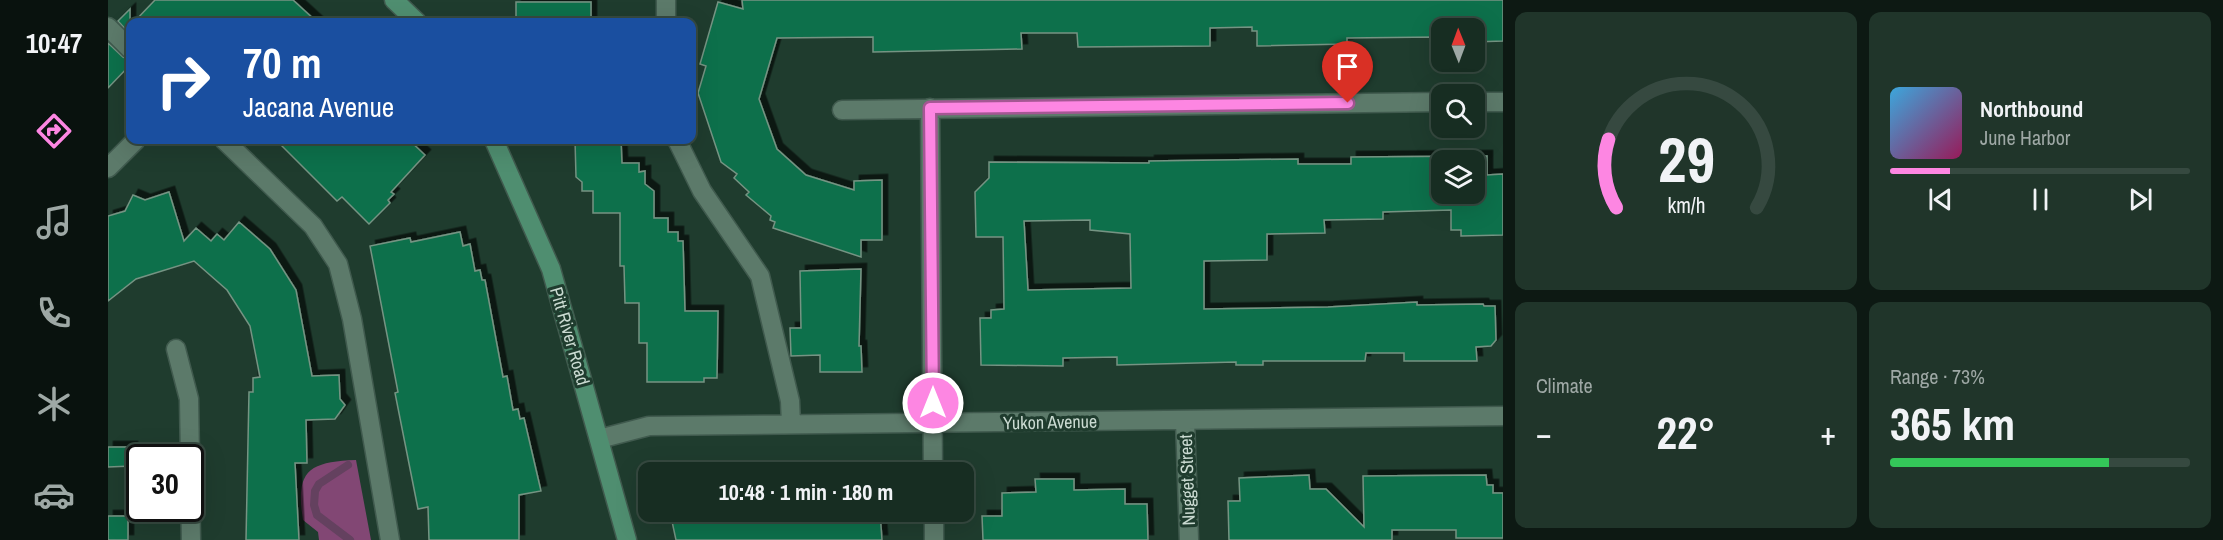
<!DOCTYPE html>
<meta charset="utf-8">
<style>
body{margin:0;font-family:"Archivo Narrow",sans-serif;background:#20352a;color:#f1f3f6;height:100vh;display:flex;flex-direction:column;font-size:22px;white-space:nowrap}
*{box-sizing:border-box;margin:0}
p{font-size:20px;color:#9ea8a5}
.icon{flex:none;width:33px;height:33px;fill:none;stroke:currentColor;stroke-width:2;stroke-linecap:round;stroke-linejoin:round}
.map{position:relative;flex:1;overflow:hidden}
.panel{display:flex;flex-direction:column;gap:12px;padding:12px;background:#0d1913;width:720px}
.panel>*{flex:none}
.top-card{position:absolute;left:18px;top:18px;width:570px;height:126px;border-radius:12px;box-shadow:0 6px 24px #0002,0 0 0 2px #364940;background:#1a4fa0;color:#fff;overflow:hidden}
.needle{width:39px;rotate:359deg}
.fabs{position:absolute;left:1323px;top:18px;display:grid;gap:12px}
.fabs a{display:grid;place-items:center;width:54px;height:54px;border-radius:12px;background:#172d22;box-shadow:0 6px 24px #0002,0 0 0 2px #364940;font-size:30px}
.speed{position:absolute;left:18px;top:444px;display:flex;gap:12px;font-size:30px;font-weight:700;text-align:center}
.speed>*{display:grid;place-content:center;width:78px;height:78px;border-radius:50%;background:#172d22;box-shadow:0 6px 24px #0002,0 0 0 2px #364940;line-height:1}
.speed .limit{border:3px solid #111;border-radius:9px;background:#fff;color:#111}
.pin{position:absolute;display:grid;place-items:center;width:51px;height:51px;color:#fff;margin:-62px -26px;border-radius:50% 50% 50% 0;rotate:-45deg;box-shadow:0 0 6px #0007}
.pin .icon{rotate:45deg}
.me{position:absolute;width:66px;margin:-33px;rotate:0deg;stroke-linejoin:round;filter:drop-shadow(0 0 4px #0008)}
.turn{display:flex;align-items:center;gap:21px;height:126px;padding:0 18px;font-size:27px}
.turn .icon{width:78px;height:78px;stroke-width:2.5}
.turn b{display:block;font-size:42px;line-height:51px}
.big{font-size:45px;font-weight:700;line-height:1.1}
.panel .card{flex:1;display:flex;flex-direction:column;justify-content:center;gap:9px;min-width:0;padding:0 21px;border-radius:12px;background:#20352a}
.panel .dial{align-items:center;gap:0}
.dial svg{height:156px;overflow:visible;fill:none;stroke:#364940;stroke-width:7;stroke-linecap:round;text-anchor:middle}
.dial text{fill:#f1f3f6;stroke:none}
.song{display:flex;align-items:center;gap:18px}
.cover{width:72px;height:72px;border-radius:9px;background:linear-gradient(135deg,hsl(200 70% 55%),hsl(330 70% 35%))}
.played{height:6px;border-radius:3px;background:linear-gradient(90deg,#fd86e2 20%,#364940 20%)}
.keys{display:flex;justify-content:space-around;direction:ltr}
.heat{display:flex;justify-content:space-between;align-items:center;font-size:33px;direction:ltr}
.charge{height:9px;border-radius:4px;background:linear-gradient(90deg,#34c759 73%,#364940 0)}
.panel .tiles{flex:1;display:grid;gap:12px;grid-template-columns:repeat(2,1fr)}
.trip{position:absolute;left:530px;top:462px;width:336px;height:60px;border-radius:12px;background:#172d22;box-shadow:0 6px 24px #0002,0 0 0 2px #364940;font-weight:700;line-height:60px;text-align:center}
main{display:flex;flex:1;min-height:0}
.menu{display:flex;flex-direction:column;width:108px;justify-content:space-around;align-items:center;background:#09120e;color:#9ea8a5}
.menu .icon{width:42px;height:42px}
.menu .selected{color:#fd86e2}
.menu b{font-size:27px;color:#f1f3f6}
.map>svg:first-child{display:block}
</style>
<main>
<nav class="menu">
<b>10:47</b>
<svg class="icon selected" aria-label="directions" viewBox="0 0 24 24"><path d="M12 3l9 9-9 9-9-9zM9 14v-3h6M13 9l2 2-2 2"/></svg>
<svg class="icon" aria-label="music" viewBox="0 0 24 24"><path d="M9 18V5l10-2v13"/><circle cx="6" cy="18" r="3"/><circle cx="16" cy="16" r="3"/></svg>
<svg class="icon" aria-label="phone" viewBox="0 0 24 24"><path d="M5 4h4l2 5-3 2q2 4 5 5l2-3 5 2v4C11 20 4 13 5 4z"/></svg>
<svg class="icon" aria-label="climate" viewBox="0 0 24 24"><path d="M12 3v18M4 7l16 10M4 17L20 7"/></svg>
<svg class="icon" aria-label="car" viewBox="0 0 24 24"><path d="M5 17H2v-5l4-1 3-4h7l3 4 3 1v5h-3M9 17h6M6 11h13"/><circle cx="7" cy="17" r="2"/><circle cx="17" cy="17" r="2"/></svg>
</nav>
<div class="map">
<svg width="1395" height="540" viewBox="0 0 1395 540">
<defs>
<filter id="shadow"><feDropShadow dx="5.5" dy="-5.5" stdDeviation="0" flood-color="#0009"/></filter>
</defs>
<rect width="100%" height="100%" fill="#1f3c2e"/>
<!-- green -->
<path fill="#824774" d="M248 460 263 540H211L210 532 195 520C187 470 201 462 248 460Z"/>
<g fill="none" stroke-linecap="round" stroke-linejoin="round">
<!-- stream -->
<path stroke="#64415f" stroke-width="8" d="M240 465 211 484 207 491 206 505 209 515 242 540"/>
</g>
<!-- building -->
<path fill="#0f6f4b" stroke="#759483" stroke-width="1.5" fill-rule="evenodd" filter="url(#shadow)" d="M47 0H185L209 22H26Z
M634 0H1395V41L1366 42V28H1334V42H1328V37L1239 38V44L1149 46V31H1144V27L1102 28V46L970 47 969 33H913L914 49 765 52V37L669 38 651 99 669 149 698 175 746 190V181L774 180V240H753V257L665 228 667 222 662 220 663 216 638 195 641 192 626 178 629 174 613 162 590 93 598 66 592 64 610 2 635 9Z
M408 2H483V22H408Z
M22 9V34L10 21Z
M0 43 15 57 22 60V65L0 88Z
M168 140H301L317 155 283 192 286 194 280 200 282 203 261 224 234 197 229 201Z
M467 140H513L514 163H531V172L537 171V184L546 191V218H560V232H570V241H575L577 311H610L609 378H596V382H539V343H531V303H517L516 266H512V213H485V191H474V182L468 177Z
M1379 156V175L1395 174V235L1353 236V230H1343V210L1275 212V219L1216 220 1217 233 1159 234V260L1096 261V309L1220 307 1309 302V305L1375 304 1376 306H1387L1388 340 1383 346 1368 347 1369 361H1296V353H1258L1257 361H1155V365H1128V362L1009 365V357L955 358V366L873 365 872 318H883V310L896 309 895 237H868L867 192 881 178V162L1041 163V161L1190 159V164H1243V157ZM1334 160H1366V194H1334ZM982 220V230L1022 234 1023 288 920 290 916 221Z
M61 192 76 241 88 228 103 241 109 234 116 240 131 222 162 249 188 290 204 376 231 375 232 399 237 405 227 419 198 420 199 463H187L191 540H138L141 392H145V378L152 377 142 326 119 290 86 261 28 279 0 301V216L17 211 25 195 37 200Z
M352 232 355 246 362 244 367 271 372 270 374 280H377L395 377 399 376 405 410 410 409 412 419 416 418 433 491 411 495V540H321L320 507 310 509 287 393 290 392 262 246 302 238 303 242Z
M753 269 751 346H753L754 372H712V355L683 356 682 328H693L692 271Z
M0 447H24V466L0 467Z
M1201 475 1202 489H1218L1256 527 1255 476 1378 475 1379 485H1385V493H1395V538H1348V530H1284V540H1121L1120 501H1132L1131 478Z
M927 479H966V490L1017 489V504H1039L1040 540H875L874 516H894V493L928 492Z
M562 512H772L774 540H568Z
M0 516H20V540H0Z"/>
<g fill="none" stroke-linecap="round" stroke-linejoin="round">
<defs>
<path id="minor" d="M558 0V22
M0 27 22 49
M1366 102H1395
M822 108 825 472
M734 110 1334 102
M116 140 205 226 230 264 244 319 282 540
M569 140 594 191 652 276 682 401 683 424
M0 168 28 140
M68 349 81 399 82 458
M1077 420 1081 540
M491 439 541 426 1395 416
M82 487 83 540
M826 512V540"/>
<path id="major" d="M286 0 309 22
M386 140 443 269 519 540"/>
</defs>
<!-- minor casing -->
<use href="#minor" stroke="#405a4e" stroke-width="21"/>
<!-- major casing -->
<use href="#major" stroke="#405a4e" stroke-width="21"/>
<!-- minor -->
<use href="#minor" stroke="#5c7a6a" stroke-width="18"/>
<!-- major -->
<use href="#major" stroke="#4f8e70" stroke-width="18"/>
</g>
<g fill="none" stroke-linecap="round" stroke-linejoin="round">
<defs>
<path id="route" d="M825 403 822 108 1240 103"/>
</defs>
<!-- route casing -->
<use href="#route" stroke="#a45793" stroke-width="15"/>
<!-- route -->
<use href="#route" stroke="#fd86e2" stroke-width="10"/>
</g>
<g text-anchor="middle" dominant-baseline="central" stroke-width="6" stroke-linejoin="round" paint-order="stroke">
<!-- street labels -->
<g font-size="18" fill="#cadad1" stroke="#1f3c2e">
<text transform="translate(462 336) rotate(74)">Pitt River Road</text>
<text transform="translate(942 422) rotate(-1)">Yukon Avenue</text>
<text transform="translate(1079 480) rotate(-92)">Nugget Street</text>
</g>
</g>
</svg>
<div class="fabs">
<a><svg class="needle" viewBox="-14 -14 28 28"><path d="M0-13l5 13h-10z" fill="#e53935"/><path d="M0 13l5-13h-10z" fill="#9ea8a5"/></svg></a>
<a><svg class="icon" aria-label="search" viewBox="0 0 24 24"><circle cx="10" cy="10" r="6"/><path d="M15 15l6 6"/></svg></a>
<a><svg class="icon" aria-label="layers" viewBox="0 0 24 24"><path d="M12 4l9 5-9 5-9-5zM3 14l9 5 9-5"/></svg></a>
</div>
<div class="speed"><div class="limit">30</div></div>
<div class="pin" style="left:1240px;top:103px;background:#d93025"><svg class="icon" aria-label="arrive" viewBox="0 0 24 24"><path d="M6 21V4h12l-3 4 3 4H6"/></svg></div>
<svg class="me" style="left:825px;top:403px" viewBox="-20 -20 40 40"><circle r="17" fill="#fd86e2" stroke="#fff" stroke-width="3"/><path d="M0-11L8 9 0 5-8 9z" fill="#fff"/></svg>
<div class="trip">10:48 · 1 min · 180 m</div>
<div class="top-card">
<div class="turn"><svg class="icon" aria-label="right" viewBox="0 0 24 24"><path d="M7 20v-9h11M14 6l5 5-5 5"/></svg><div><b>70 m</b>Jacana Avenue</div></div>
</div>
</div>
<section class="panel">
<div class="tiles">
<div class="card dial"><svg viewBox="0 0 100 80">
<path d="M14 69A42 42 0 1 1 86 69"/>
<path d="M14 69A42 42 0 0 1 10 34" stroke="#fd86e2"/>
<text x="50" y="56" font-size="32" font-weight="700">29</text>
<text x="50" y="72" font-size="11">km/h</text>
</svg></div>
<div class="card">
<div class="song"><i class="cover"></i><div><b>Northbound</b><p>June Harbor</p></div></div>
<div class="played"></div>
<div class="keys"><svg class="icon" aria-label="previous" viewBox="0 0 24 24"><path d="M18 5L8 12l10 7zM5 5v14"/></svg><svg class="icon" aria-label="pause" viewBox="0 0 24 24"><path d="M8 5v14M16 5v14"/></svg><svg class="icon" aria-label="next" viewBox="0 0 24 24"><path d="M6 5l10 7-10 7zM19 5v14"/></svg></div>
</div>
<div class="card"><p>Climate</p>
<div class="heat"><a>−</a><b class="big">22°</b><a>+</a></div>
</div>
<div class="card"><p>Range · 73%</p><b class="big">365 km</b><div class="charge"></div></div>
</div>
</section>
</main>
